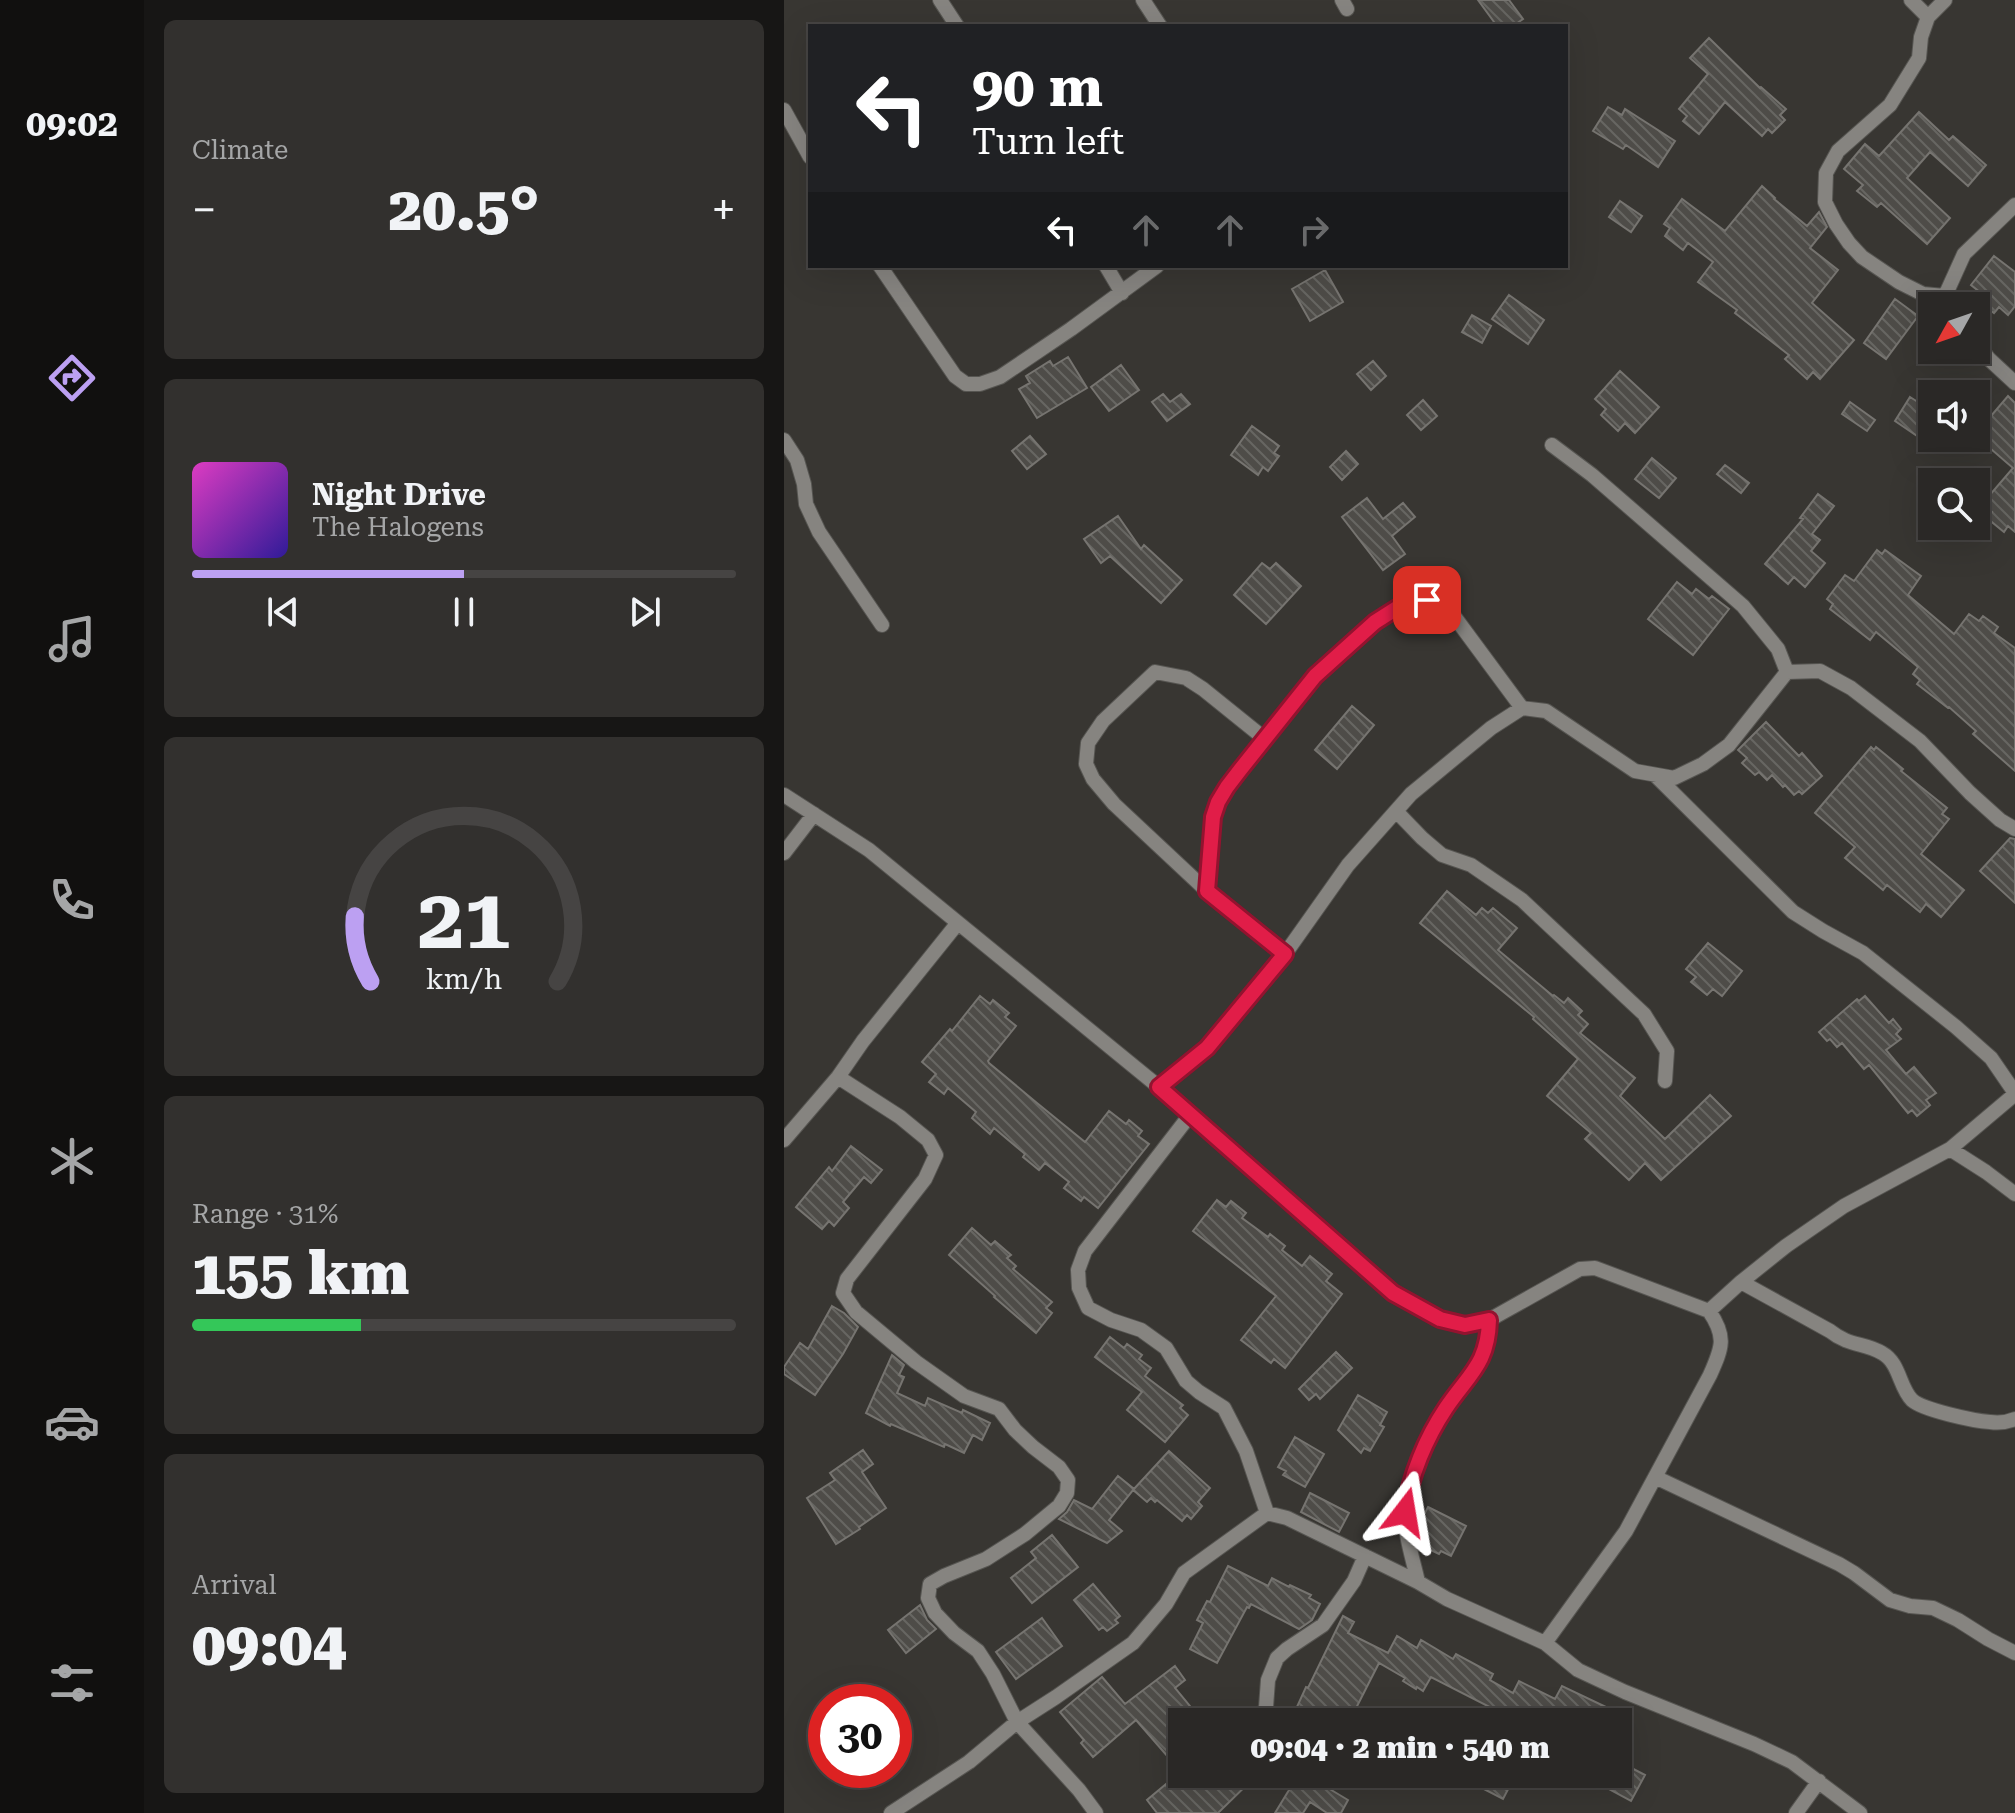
<!DOCTYPE html>
<meta charset="utf-8">
<style>
body{margin:0;font-family:"Roboto Serif",serif;background:#32302e;color:#f1f3f6;height:100vh;display:flex;flex-direction:column;font-size:30px;white-space:nowrap}
*{box-sizing:border-box;margin:0}
p{font-size:26px;color:#a5a6a7}
.icon{flex:none;width:44px;height:44px;fill:none;stroke:currentColor;stroke-width:2;stroke-linecap:round;stroke-linejoin:round}
.map{position:relative;flex:1;overflow:hidden}
.sheet{display:flex;flex-direction:column;gap:20px;padding:20px;background:#171615;width:640px}
.sheet>*{flex:none}
.guide{position:absolute;left:24px;top:24px;width:760px;height:244px;border-radius:0px;box-shadow:0 8px 32px #0002,0 0 0 2px #464443;background:#202124;color:#fff;overflow:hidden}
.needle{width:52px;rotate:230deg}
.tools{position:absolute;left:1134px;top:292px;display:grid;gap:16px}
.tools a{display:grid;place-items:center;width:72px;height:72px;border-radius:0px;background:#2a2826;box-shadow:0 8px 32px #0002,0 0 0 2px #464443;font-size:40px}
.speed{position:absolute;left:24px;top:1684px;display:flex;gap:16px;font-size:40px;font-weight:700;text-align:center}
.speed>*{display:grid;place-content:center;width:104px;height:104px;border-radius:50%;background:#2a2826;box-shadow:0 8px 32px #0002,0 0 0 2px #464443;line-height:1}
.speed .limit{border:12px solid #d22;background:#fff;color:#111}
.pin{position:absolute;display:grid;place-items:center;width:68px;height:68px;color:#fff;margin:-34px;border-radius:16px;box-shadow:0 4px 12px #0006}
.me{position:absolute;width:88px;margin:-44px;rotate:14deg;stroke-linejoin:round;filter:drop-shadow(0 0 6px #0008)}
.turn{display:flex;align-items:center;gap:28px;height:168px;padding:0 32px;font-size:36px}
.turn .icon{width:104px;height:104px;stroke-width:2.5}
.turn b{display:block;font-size:56px;line-height:68px}
.lanes{display:flex;align-items:center;height:76px;padding:0 32px;background:#0003;justify-content:center;gap:40px;direction:ltr}
.lanes .off{opacity:.35}
.big{font-size:60px;font-weight:800;line-height:1.1}
.sheet .tile{flex:1;display:flex;flex-direction:column;justify-content:center;gap:12px;min-width:0;padding:0 28px;border-radius:12px;background:#32302e}
.sheet .dial{align-items:center;gap:0}
.dial svg{height:208px;overflow:visible;fill:none;stroke:#464443;stroke-width:7;stroke-linecap:round;text-anchor:middle}
.dial text{fill:#f1f3f6;stroke:none}
.song{display:flex;align-items:center;gap:24px}
.cover{width:96px;height:96px;border-radius:12px;background:linear-gradient(135deg,hsl(310 70% 55%),hsl(250 70% 35%))}
.played{height:8px;border-radius:4px;background:linear-gradient(90deg,#bca0f2 50%,#464443 50%)}
.keys{display:flex;justify-content:space-around;direction:ltr}
.heat{display:flex;justify-content:space-between;align-items:center;font-size:44px;direction:ltr}
.charge{height:12px;border-radius:6px;background:linear-gradient(90deg,#34c759 31%,#464443 0)}
.trip{position:absolute;left:384px;top:1708px;width:464px;height:80px;border-radius:0px;background:#2a2826;box-shadow:0 8px 32px #0002,0 0 0 2px #464443;font-weight:800;line-height:80px;text-align:center}
main{display:flex;flex:1;min-height:0}
.tabs{display:flex;flex-direction:column;width:144px;justify-content:space-around;align-items:center;background:#11100f;color:#a5a6a7}
.tabs .icon{width:56px;height:56px}
.tabs .selected{color:#bca0f2}
.tabs b{font-size:36px;color:#f1f3f6}
.map>svg:first-child{display:block}
</style>
<main>
<nav class="tabs">
<b>09:02</b>
<svg class="icon selected" aria-label="directions" viewBox="0 0 24 24"><path d="M12 3l9 9-9 9-9-9zM9 14v-3h6M13 9l2 2-2 2"/></svg>
<svg class="icon" aria-label="music" viewBox="0 0 24 24"><path d="M9 18V5l10-2v13"/><circle cx="6" cy="18" r="3"/><circle cx="16" cy="16" r="3"/></svg>
<svg class="icon" aria-label="phone" viewBox="0 0 24 24"><path d="M5 4h4l2 5-3 2q2 4 5 5l2-3 5 2v4C11 20 4 13 5 4z"/></svg>
<svg class="icon" aria-label="climate" viewBox="0 0 24 24"><path d="M12 3v18M4 7l16 10M4 17L20 7"/></svg>
<svg class="icon" aria-label="car" viewBox="0 0 24 24"><path d="M5 17H2v-5l4-1 3-4h7l3 4 3 1v5h-3M9 17h6M6 11h13"/><circle cx="7" cy="17" r="2"/><circle cx="17" cy="17" r="2"/></svg>
<svg class="icon" aria-label="filters" viewBox="0 0 24 24"><path d="M4 7h16M4 17h16"/><circle cx="9" cy="7" r="2"/><circle cx="15" cy="17" r="2"/></svg>
</nav>
<section class="sheet">
<div class="tile"><p>Climate</p>
<div class="heat"><a>−</a><b class="big">20.5°</b><a>+</a></div>
</div>
<div class="tile">
<div class="song"><i class="cover"></i><div><b>Night Drive</b><p>The Halogens</p></div></div>
<div class="played"></div>
<div class="keys"><svg class="icon" aria-label="previous" viewBox="0 0 24 24"><path d="M18 5L8 12l10 7zM5 5v14"/></svg><svg class="icon" aria-label="pause" viewBox="0 0 24 24"><path d="M8 5v14M16 5v14"/></svg><svg class="icon" aria-label="next" viewBox="0 0 24 24"><path d="M6 5l10 7-10 7zM19 5v14"/></svg></div>
</div>
<div class="tile dial"><svg viewBox="0 0 100 80">
<path d="M14 69A42 42 0 1 1 86 69"/>
<path d="M14 69A42 42 0 0 1 8 44" stroke="#bca0f2"/>
<text x="50" y="56" font-size="32" font-weight="700">21</text>
<text x="50" y="72" font-size="11">km/h</text>
</svg></div>
<div class="tile"><p>Range · 31%</p><b class="big">155 km</b><div class="charge"></div></div>
<div class="tile"><p>Arrival</p><b class="big">09:04</b></div>
</section>
<div class="map">
<svg width="1231" height="1813" viewBox="0 0 1231 1813">
<defs>
<pattern id="building-back-hatch" width="6" height="6" patternUnits="userSpaceOnUse" patternTransform="scale(2)"><rect width="6" height="6" fill="#4e4c48"/><path d="M-1 5l2 2M0 0l6 6M5-1l2 2" fill="none" stroke="#676662"/></pattern>
</defs>
<rect width="100%" height="100%" fill="#383632"/>
<!-- building -->
<path fill="url(#building-back-hatch)" stroke="#767470" stroke-width="2" d="M694 0H725L739 19 729 26H713Z
M925 38 976 88 977 87 1002 109 996 115 1001 120 988 133 984 129 978 136 941 102 915 134 899 121 903 116 895 109 924 74 906 58Z
M824 107 838 115 841 109 891 141 874 167 842 145 839 149 809 131Z
M1135 112 1165 140 1169 136 1202 165 1184 186 1146 152 1123 178 1166 218 1143 244 1097 203 1093 207 1073 191 1079 185 1060 169 1081 144 1095 156Z
M978 186 991 198 990 199 1023 226 1035 212 1043 227 1026 248 1054 270 1028 303 1070 340 1036 379 1029 372 1023 379 1001 359 1005 355 951 313 953 310 914 282 929 262 904 243 899 250 881 236 886 228 880 224 898 199 941 231Z
M836 201 858 216 847 232 825 217Z
M1210 256 1231 272V306L1224 315 1215 307 1210 313 1192 299 1197 293 1187 285Z
M541 270 559 302 526 321 508 289Z
M725 295 760 320 744 344 708 319Z
M1111 299 1134 316 1102 359 1080 343Z
M688 315 707 326 698 343 678 332Z
M284 357 303 388 253 418 235 389 246 383 242 376 266 361 269 366Z
M589 361 602 376 587 390 573 374Z
M337 365 355 390 325 411 307 387Z
M836 371 875 407 851 433 841 423 834 431 817 415 822 409 811 399Z
M379 394 386 402 397 394 406 404 383 421 368 402Z
M1224 396 1231 403V532L1224 526 1220 532 1203 518 1208 512 1198 504 1229 468 1192 436V403L1207 416Z
M1126 397 1148 411V446L1111 421Z
M639 400 653 416 637 430 623 415Z
M1066 402 1091 420 1083 431 1058 414Z
M468 426 495 446 490 453 495 456 484 471 479 467 474 475 447 455Z
M246 436 262 454 243 469 228 451Z
M562 451 574 464 558 480 546 467Z
M868 458 892 478 875 498 851 479Z
M941 465 965 483 957 493 933 474Z
M1034 494 1050 506 1028 534 1036 540 1027 551 1041 563 1021 587 1010 577 1004 584 981 564 1019 519 1016 518Z
M583 498 599 519 619 503 631 517 608 536 621 554 599 570 558 517Z
M334 516 357 549 360 545 398 580 377 603 326 556 317 563 300 539Z
M1093 550 1098 554 1101 550 1137 576 1124 595 1170 634 1185 614 1195 621 1199 616 1214 627 1210 633 1231 648V771L1189 734 1192 731 1165 707 1164 708 1133 684 1136 680 1129 674 1134 667 1092 632 1086 640 1046 609 1049 604 1043 599 1061 575 1070 581Z
M478 563 486 569 492 563 517 586 482 624 450 595Z
M893 582 908 594 912 589 925 599 928 596 945 609 909 655 864 619Z
M568 706 590 725 553 769 531 750Z
M982 722 1015 756 1018 753 1038 776 1018 794 1015 791 1010 795 1001 785 999 787 988 775 983 780 975 772 971 775 958 763 963 758 954 750Z
M1087 747 1090 750 1092 747 1119 769 1117 771 1163 808 1158 814 1165 819 1137 854 1180 890 1157 917 1142 904 1136 912 1103 885 1099 890 1061 858 1071 847 1031 813Z
M1226 838 1231 839V903L1196 871Z
M663 891 692 915 698 908 704 913 709 908 733 928 714 950 769 996 770 995 780 1003 784 998 798 1011 794 1015 804 1024 796 1033 851 1078 836 1096 881 1139 926 1095 947 1116 877 1180 861 1163 845 1180 801 1139 807 1133 763 1096 794 1059 749 1019 750 1017 636 923Z
M924 943 958 971 938 996 929 989 923 995 907 982 912 977 902 969Z
M196 996 206 1004 209 1000 225 1013 221 1017 232 1026 204 1061 205 1063 253 1103 301 1142 325 1111 342 1124 345 1120 358 1131 354 1136 365 1144 314 1208 300 1197 297 1201 280 1188 285 1182 261 1163 255 1170 239 1157 241 1154 210 1128 206 1134 188 1118 192 1112 164 1088 160 1094 145 1082 152 1074 138 1062 166 1029 168 1031Z
M1081 996 1105 1023 1109 1019 1117 1029 1112 1034 1117 1039 1102 1050 1122 1074 1130 1067 1152 1093 1142 1100 1146 1105 1133 1116 1128 1110 1124 1113 1085 1065 1080 1069 1058 1043 1053 1047 1046 1039 1043 1041 1035 1032 1073 999 1075 1001Z
M67 1146 98 1170 87 1183 80 1177 59 1202 65 1208 50 1226 45 1221 38 1229 12 1207 45 1167 48 1171Z
M433 1200 442 1207 447 1201 462 1213 458 1218 484 1237 486 1234 501 1246 498 1250 518 1266 526 1256 548 1274 542 1281 558 1294 501 1368 490 1359 487 1363 457 1340 492 1296 409 1231Z
M188 1228 207 1245 211 1241 227 1255 223 1258 232 1266 229 1269 268 1302 262 1308 268 1313 252 1333 210 1297 211 1296 165 1255Z
M48 1306 60 1313 74 1327 59 1354 31 1395 0 1374V1367L16 1343 24 1349Z
M326 1337 340 1348 343 1344 358 1355 355 1359 367 1368 361 1376 399 1405 396 1408 404 1415 381 1442 343 1410 358 1392 311 1357Z
M552 1352 568 1368 536 1399 532 1394 525 1400 515 1389Z
M108 1355 120 1365 115 1375 120 1377 113 1393 141 1406 144 1398 178 1413 179 1410 206 1423 198 1440 189 1435 180 1453 161 1444 160 1447 107 1424 106 1426 82 1413Z
M574 1395 603 1412 596 1425 600 1427 586 1451 580 1448 577 1453 554 1430Z
M511 1437 540 1454 521 1487 499 1475 502 1471 494 1467Z
M79 1450 89 1464 78 1472 102 1508 75 1527 76 1529 52 1544 23 1498 51 1480 46 1473Z
M385 1451 426 1488 414 1502 418 1506 407 1519 403 1515 398 1521 373 1500 371 1502 367 1498 363 1502 349 1490Z
M334 1476 350 1489 325 1520 338 1531 323 1543 275 1519 283 1512 290 1500 308 1509Z
M526 1493 565 1513 555 1532 517 1512Z
M644 1507 682 1526 667 1556 657 1551 655 1554 638 1546 640 1542 634 1539 632 1530Z
M268 1535 294 1567 248 1603 227 1578 252 1558 247 1552Z
M444 1566 484 1586 488 1578 505 1587 506 1585 527 1595 525 1598 536 1604 528 1620 515 1629 467 1604 465 1608 463 1607 433 1663 406 1649 419 1623 413 1620 423 1601 426 1602Z
M309 1584 336 1616 331 1620 334 1623 323 1631 319 1627 315 1630 290 1600Z
M136 1605 143 1620 152 1629 122 1653 104 1630Z
M559 1616 570 1622 564 1633 604 1653 613 1636 633 1648 637 1640 669 1659 672 1654 709 1674 706 1680 729 1693 735 1681 771 1699 778 1686 822 1707 814 1722H735L647 1677 639 1691 633 1687 632 1689 619 1681 621 1678 595 1663 565 1722H537L512 1709 522 1687 524 1688Z
M258 1618 278 1646 232 1679 212 1652Z
M391 1666 401 1680 391 1688 406 1706 388 1721 398 1733V1773L352 1720 309 1757 297 1743 300 1740 276 1712 318 1677 341 1704Z
M834 1761 861 1775 847 1801 797 1774H834Z
M394 1774H474L434 1813H373L363 1800Z
M478 1774H547L539 1785 564 1800 557 1813H543L526 1802 519 1813H491L505 1790Z
M706 1774H732L719 1799 698 1788Z"/>
<g fill="none" stroke-linecap="round" stroke-linejoin="round">
<defs>
<path id="street" d="M156 0 173 26
M359 0 376 26
M558 0 563 9
M1127 0 1144 17
M1161 0 1144 17 1137 37 1135 58 1106 105 1054 151 1042 173 1041 202 1052 224 1065 243 1078 257 1115 282 1139 294 1161 296
M0 110 26 157
M96 266 171 376 182 384H196L216 377 287 329 373 266
M322 266 338 293
M1166 306 1161 296 1180 254 1231 205
M1192 342 1205 359 1231 383
M0 440 13 460 20 484 22 504 35 532 98 625
M1003 672 1036 671 1067 688 1136 741 1186 793 1216 820 1231 829
M481 739 419 689 402 678 371 672 319 721 304 743 302 764 309 779 330 804 423 891 501 954
M871 775 1009 912 1039 931 1079 953 1172 1027 1207 1058 1231 1093
M0 795 85 850 375 1087 609 1293 656 1319 681 1325 705 1320 796 1269 811 1268 925 1311C943 1337 938 1348 926 1375L842 1531 761 1643 663 1599 634 1582C629 1559 620 1533 621 1509 623 1480 646 1432 663 1407 685 1374 704 1364 705 1320
M612 811 638 838 658 855 687 865 738 900 860 1014 883 1051 881 1081
M0 853 30 814
M423 891 429 817 434 802 443 787 531 676 591 622 624 601 643 600 667 612 738 708
M54 1077 116 1117 144 1140 152 1155 141 1179 63 1279 59 1293 72 1312 132 1362 180 1396 215 1409 231 1430 249 1447 275 1467 284 1480 283 1493 275 1506 241 1534 202 1559 160 1576 146 1584 144 1598 151 1613 170 1633 194 1651 209 1674 233 1722 295 1790 312 1813
M375 1087 423 1048 501 954 564 865 627 794 707 728 738 708 762 711 851 771 890 778 919 764 945 745 1003 672 994 649 959 606 808 475 768 445
M406 1115 301 1251 294 1270 295 1288 304 1308 327 1320 357 1330 382 1348 402 1381 415 1392 440 1408 462 1451 483 1513
M0 1140 54 1077 79 1041 173 924
M1166 1149 1202 1172 1231 1194
M957 1282 1046 1331C1066 1347 1080 1342 1098 1353 1116 1363 1115 1387 1128 1400 1139 1410 1190 1421 1206 1422 1214 1423 1224 1422 1231 1419
M925 1311 957 1282 1002 1246 1060 1206 1166 1149 1231 1094
M871 1477 1055 1564 1070 1573 1106 1600 1126 1606 1149 1608 1174 1620 1204 1639 1231 1653
M761 1643 794 1670 841 1692 970 1744 1008 1762 1076 1813
M475 1722 482 1707 484 1680 493 1658 503 1649 539 1625 570 1581 581 1556
M107 1813 185 1762 233 1722 272 1697 349 1643 382 1604 400 1573 483 1513 503 1518 634 1582
M1012 1813 1035 1781"/>
</defs>
<!-- street casing -->
<use href="#street" stroke="#565551" stroke-width="16"/>
<!-- street -->
<use href="#street" stroke="#868480" stroke-width="14"/>
</g>
<g fill="none" stroke-linecap="round" stroke-linejoin="round">
<defs>
<path id="route" d="M621 1512C626 1476 642 1438 662 1408 685 1374 704 1364 705 1320L681 1325 656 1319 609 1293 375 1087 423 1048 501 954 423 891 429 817 434 802 443 787 456 770 531 676 591 622 624 601 643 600"/>
</defs>
<!-- route casing -->
<use href="#route" stroke="#92132f" stroke-width="20"/>
<!-- route -->
<use href="#route" stroke="#e11d48" stroke-width="14"/>
</g>
</svg>
<div class="tools">
<a><svg class="needle" viewBox="-14 -14 28 28"><path d="M0-13l5 13h-10z" fill="#e53935"/><path d="M0 13l5-13h-10z" fill="#a5a6a7"/></svg></a>
<a><svg class="icon" aria-label="sound" viewBox="0 0 24 24"><path d="M4 9h4l5-4v14l-5-4H4zM17 9q2 3 0 6"/></svg></a>
<a><svg class="icon" aria-label="search" viewBox="0 0 24 24"><circle cx="10" cy="10" r="6"/><path d="M15 15l6 6"/></svg></a>
</div>
<div class="speed"><div class="limit">30</div></div>
<div class="pin" style="left:643px;top:600px;background:#d93025"><svg class="icon" aria-label="arrive" viewBox="0 0 24 24"><path d="M6 21V4h12l-3 4 3 4H6"/></svg></div>
<svg class="me" style="left:621px;top:1512px" viewBox="-20 -20 40 40"><path d="M0-17L14 15 0 8-14 15z" fill="#e11d48" stroke="#fff" stroke-width="4"/></svg>
<div class="trip">09:04 · 2 min · 540 m</div>
<div class="guide">
<div class="turn"><svg class="icon" aria-label="left" viewBox="0 0 24 24"><path d="M17 20v-9H6M10 6l-5 5 5 5"/></svg><div><b>90 m</b>Turn left</div></div>
<div class="lanes"><svg class="icon" aria-label="left" viewBox="0 0 24 24"><path d="M17 20v-9H6M10 6l-5 5 5 5"/></svg><svg class="icon off" aria-label="ahead" viewBox="0 0 24 24"><path d="M12 20V5M6 11l6-6 6 6"/></svg><svg class="icon off" aria-label="ahead" viewBox="0 0 24 24"><path d="M12 20V5M6 11l6-6 6 6"/></svg><svg class="icon off" aria-label="right" viewBox="0 0 24 24"><path d="M7 20v-9h11M14 6l5 5-5 5"/></svg></div>
</div>
</div>
</main>
